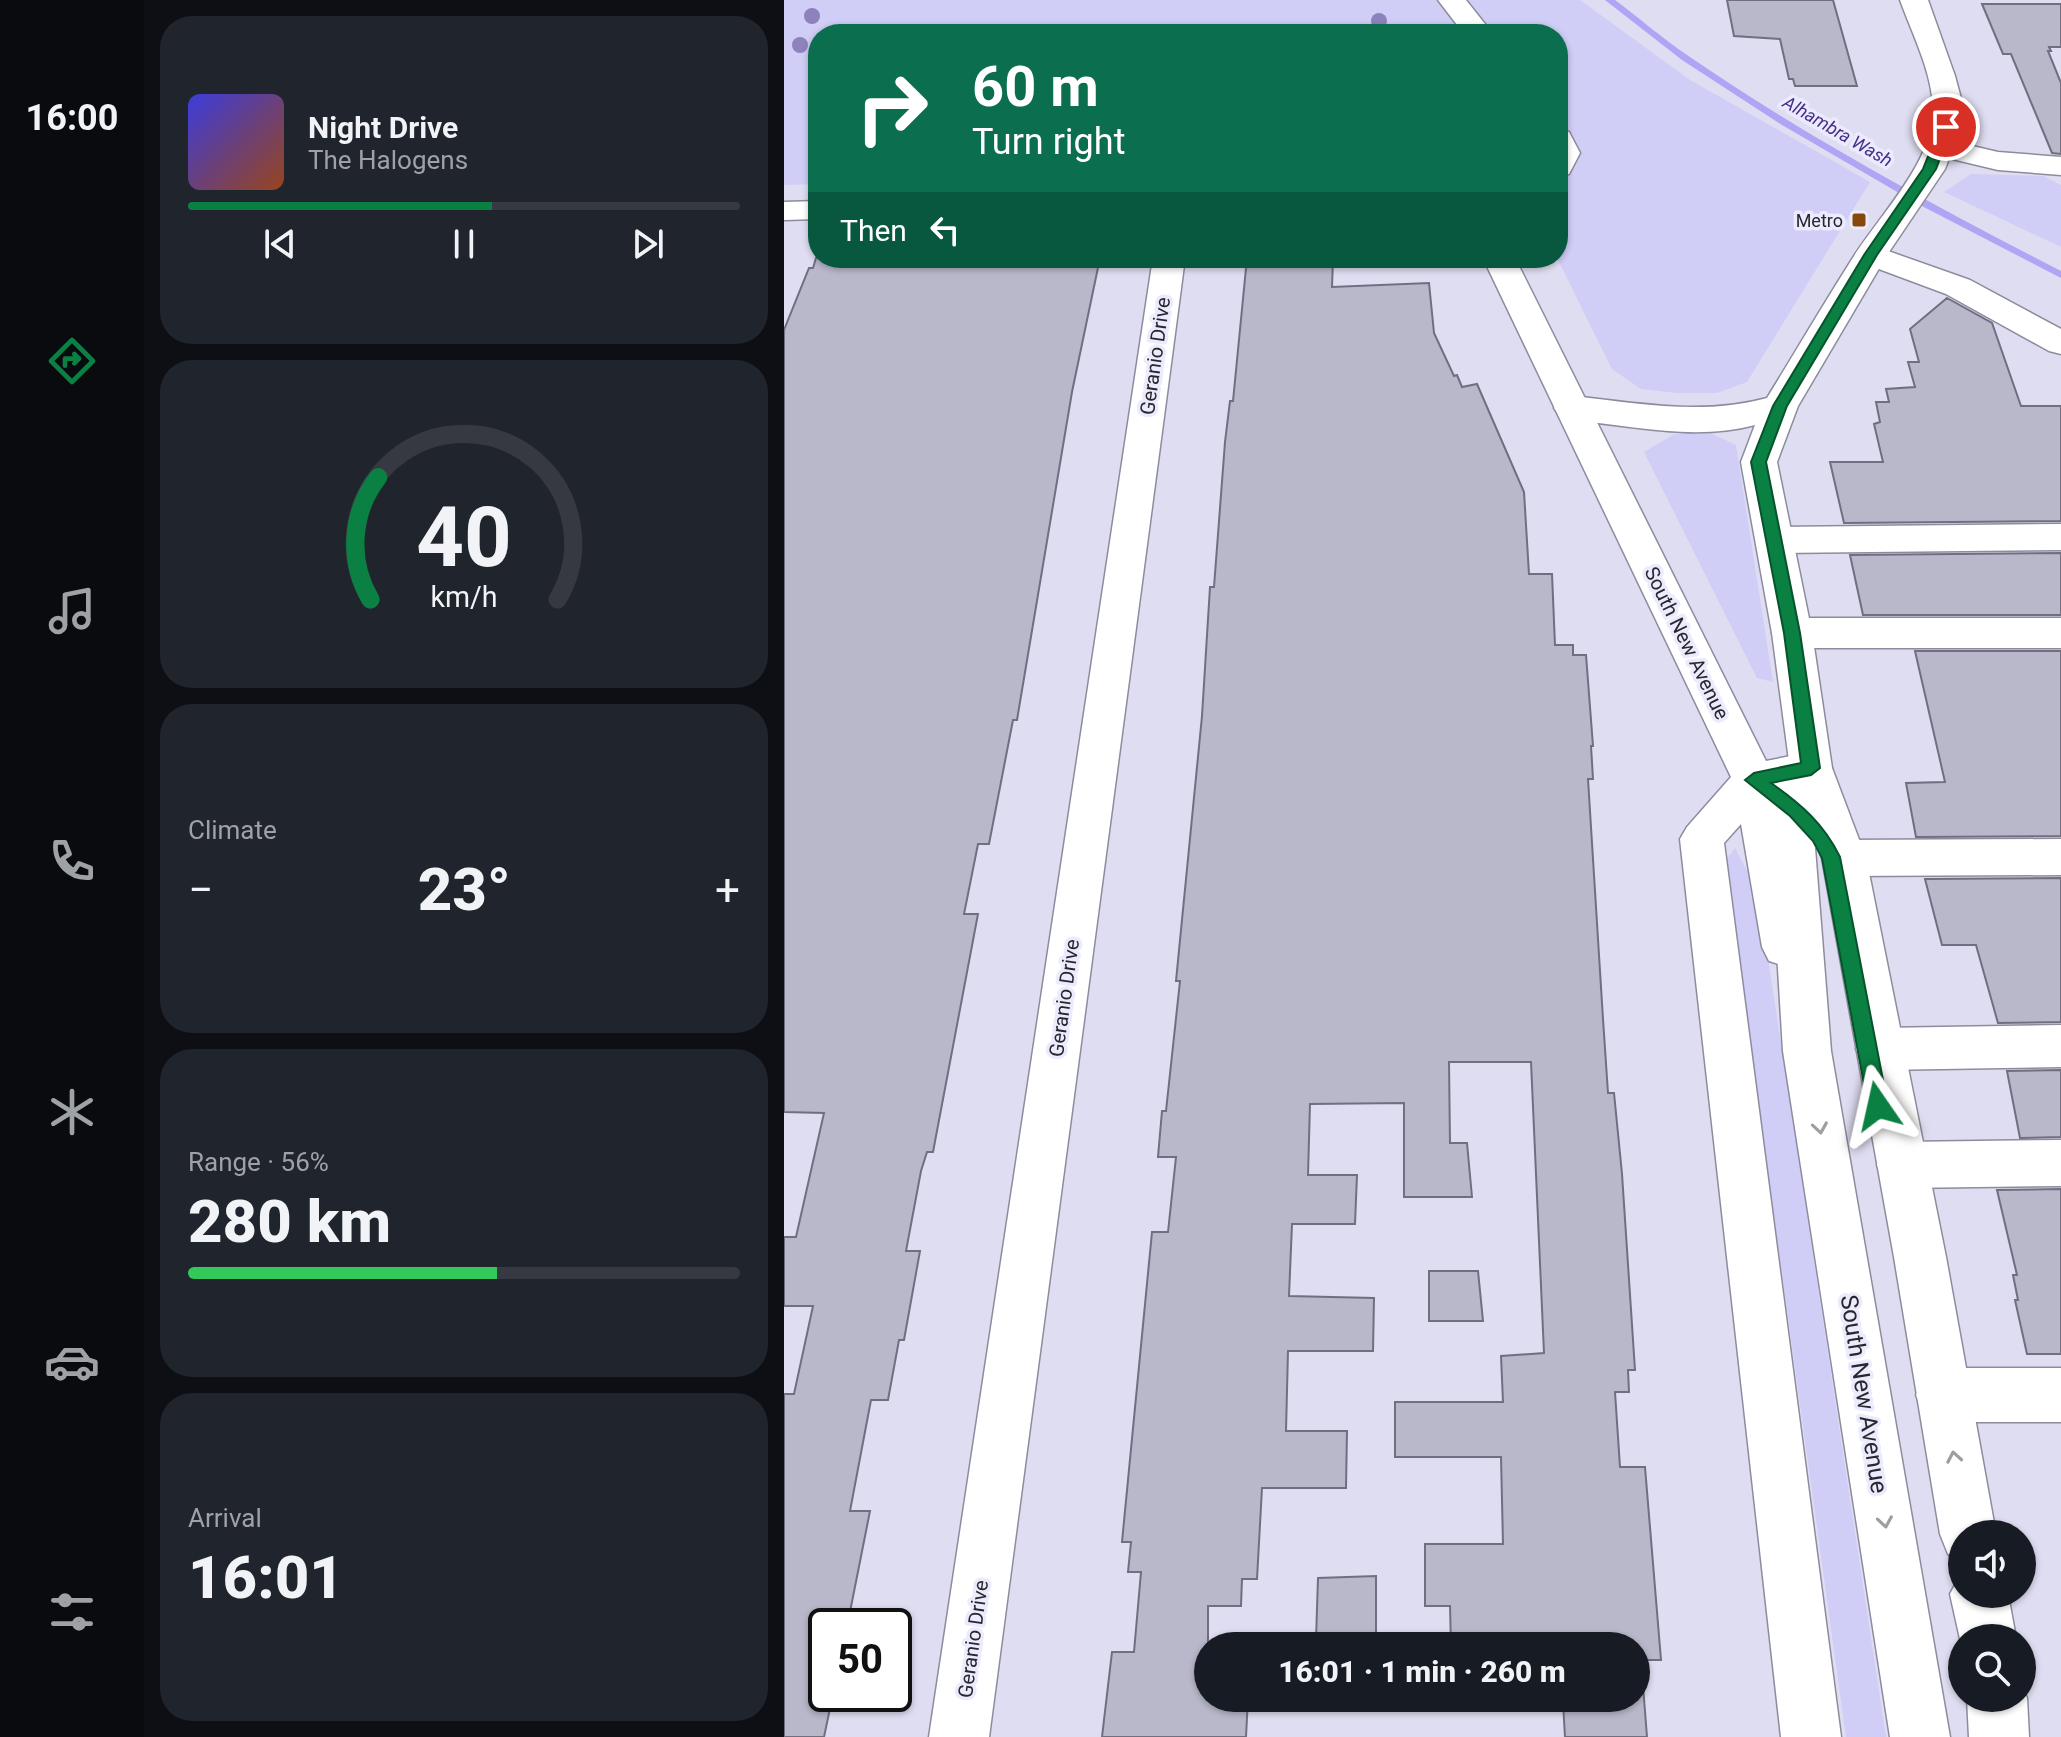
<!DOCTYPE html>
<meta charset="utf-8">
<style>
body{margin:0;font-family:Roboto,sans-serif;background:#20242c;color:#f1f3f6;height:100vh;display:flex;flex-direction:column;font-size:30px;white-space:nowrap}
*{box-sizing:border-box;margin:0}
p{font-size:26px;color:#9ea1a6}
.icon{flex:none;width:44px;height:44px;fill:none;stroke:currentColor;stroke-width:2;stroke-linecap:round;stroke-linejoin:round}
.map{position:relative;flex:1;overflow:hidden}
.side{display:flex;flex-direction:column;gap:16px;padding:16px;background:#0d0f14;width:640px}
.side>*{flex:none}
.banner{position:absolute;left:24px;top:24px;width:760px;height:244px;border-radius:32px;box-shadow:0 2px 6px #0004;background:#0b6e4f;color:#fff;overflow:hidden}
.tools{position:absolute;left:1164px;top:1520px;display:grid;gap:16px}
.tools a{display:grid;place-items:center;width:88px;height:88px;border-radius:50%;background:#171b24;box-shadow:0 2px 6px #0004;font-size:40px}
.speed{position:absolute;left:24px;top:1608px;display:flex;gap:16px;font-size:40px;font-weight:700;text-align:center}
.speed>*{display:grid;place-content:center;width:104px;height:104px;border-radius:50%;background:#171b24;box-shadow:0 2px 6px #0004;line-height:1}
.speed .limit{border:4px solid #111;border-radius:12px;background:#fff;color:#111}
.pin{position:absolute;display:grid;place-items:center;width:68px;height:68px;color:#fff;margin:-34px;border:4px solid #fff;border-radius:50%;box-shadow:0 2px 8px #0007}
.me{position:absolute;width:88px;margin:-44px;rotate:349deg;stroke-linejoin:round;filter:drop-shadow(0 0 6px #0008)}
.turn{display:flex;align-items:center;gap:28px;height:168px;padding:0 32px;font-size:36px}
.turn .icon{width:104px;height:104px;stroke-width:2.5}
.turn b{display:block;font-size:56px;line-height:68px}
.then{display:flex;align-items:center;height:76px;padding:0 32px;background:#0003;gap:16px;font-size:30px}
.big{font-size:60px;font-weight:800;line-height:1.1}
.side .card{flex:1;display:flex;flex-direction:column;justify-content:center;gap:12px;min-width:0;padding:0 28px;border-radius:32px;background:#20242c}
.side .dial{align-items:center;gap:0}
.dial svg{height:208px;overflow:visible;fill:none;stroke:#363941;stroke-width:7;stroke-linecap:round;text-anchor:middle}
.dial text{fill:#f1f3f6;stroke:none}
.song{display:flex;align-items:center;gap:24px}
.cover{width:96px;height:96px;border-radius:12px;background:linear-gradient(135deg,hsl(240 70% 55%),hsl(20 70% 35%))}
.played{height:8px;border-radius:4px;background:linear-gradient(90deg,#0b8043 55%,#363941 55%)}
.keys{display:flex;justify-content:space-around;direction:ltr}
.heat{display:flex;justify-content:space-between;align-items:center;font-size:44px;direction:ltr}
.charge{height:12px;border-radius:6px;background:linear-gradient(90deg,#34c759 56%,#363941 0)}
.trip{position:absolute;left:410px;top:1632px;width:456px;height:80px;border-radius:40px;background:#171b24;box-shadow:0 2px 6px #0004;font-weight:800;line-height:80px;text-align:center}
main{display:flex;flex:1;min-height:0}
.tab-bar{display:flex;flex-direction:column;width:144px;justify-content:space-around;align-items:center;background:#090b0e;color:#9ea1a6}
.tab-bar .icon{width:56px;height:56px}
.tab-bar .selected{color:#0b8043}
.tab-bar b{font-size:36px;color:#f1f3f6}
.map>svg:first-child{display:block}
</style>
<main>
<nav class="tab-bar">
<b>16:00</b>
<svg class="icon selected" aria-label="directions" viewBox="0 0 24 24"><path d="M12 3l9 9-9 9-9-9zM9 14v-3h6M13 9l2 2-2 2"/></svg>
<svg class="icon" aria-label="music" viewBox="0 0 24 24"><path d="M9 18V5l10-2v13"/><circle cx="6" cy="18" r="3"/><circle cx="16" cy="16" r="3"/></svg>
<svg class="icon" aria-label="phone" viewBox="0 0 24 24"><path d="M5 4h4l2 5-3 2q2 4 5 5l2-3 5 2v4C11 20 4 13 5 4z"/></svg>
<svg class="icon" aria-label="climate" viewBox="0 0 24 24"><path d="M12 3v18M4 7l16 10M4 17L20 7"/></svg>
<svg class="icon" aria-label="car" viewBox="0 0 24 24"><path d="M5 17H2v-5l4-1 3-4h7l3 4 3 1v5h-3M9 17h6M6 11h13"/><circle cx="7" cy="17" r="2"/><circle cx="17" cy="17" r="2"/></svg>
<svg class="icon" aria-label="filters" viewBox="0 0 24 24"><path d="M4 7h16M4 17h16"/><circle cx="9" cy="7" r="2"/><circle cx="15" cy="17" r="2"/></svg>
</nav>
<section class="side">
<div class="card">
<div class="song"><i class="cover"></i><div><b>Night Drive</b><p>The Halogens</p></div></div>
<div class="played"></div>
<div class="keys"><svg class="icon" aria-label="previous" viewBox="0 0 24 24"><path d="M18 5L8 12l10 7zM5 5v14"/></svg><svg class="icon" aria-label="pause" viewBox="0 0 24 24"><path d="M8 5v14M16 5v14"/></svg><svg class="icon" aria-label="next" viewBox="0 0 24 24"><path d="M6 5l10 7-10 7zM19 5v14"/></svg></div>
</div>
<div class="card dial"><svg viewBox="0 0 100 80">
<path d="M14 69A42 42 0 1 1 86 69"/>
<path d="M14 69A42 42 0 0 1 17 22" stroke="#0b8043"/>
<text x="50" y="56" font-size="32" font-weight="700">40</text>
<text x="50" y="72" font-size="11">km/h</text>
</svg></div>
<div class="card"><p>Climate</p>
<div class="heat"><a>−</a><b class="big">23°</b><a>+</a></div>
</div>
<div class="card"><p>Range · 56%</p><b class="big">280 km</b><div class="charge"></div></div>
<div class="card"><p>Arrival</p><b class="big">16:01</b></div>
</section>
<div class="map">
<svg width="1277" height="1737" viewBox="0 0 1277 1737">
<rect width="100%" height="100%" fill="#dfddf1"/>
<!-- green -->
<path fill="#d0cdf6" d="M0 0H796L906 80 1086 182 963 382 933 393H893L857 389 828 369 773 258 774 34H34V184L0 185Z
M1187 174 1259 176 1277 185V247L1160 192Z
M924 432 952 445 989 682 973 678 860 452 891 434Z
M951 848 974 892 1102 1737H1062L941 861Z"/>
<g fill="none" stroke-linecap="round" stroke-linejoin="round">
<!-- stream -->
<path fill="#aea5f4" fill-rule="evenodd" d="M821 0H831C855 18 878 38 903 55 1022 137 1149 205 1277 271V278L1134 204 998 125 898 60Z"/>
</g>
<!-- building -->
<path fill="#b9b8cb" stroke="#706f80" stroke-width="2" d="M943 0H1049L1073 86H1011L1009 79H1005L996 39 950 36Z
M1198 4H1277V47H1265L1267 51H1264L1277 83V154L1268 153 1227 54H1219Z
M32 258H316L288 392 233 720H229L205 844H194L180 914H194L149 1152H143L137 1171 122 1251H136L120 1340H115L104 1400H87L66 1511H86L64 1622H42V1694H49L40 1737H0V1394H10L29 1306H0V1237H12L40 1113 0 1112V330L25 268H29Z
M463 258 549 259 548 287 645 283 650 333 670 376 673 375 678 387 693 384 740 492 745 574H768L771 645H789V655H802L809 746H807L809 779H804L819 1019 824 1093H830L838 1174 851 1370H844L845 1392H831L836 1467H861L877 1660H857L863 1737H781L779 1702H668V1698H852V1646H667L666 1606H641V1544H719L717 1457H611V1402H719L717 1356 760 1353 747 1062H665L666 1143H683L688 1197H620V1103L526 1104 524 1175H573L571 1224H508L505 1296 590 1298 589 1351H504L502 1431H563L562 1488H478L473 1579H458L457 1606H424V1698H464L462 1737H318L328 1652H350L357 1572H344L347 1542H338L368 1232H384L392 1157H374L378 1111H382L396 981H392L418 716 426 587H430L441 442 446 401H449Z
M1163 298 1208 323 1237 406H1277V521L1060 523 1046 462H1099L1090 424 1096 422 1092 402H1105L1102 389 1131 387 1124 362H1135L1126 329Z
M1277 553V615H1079L1066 555Z
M1131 651H1277V836L1132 837 1122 783 1161 782Z
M1277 878V1022L1214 1023 1192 945H1158L1141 879Z
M1277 1070V1137L1236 1138 1223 1071Z
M1277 1189V1354H1243L1231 1300H1234L1229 1275H1233L1213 1190Z
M645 1271H694L699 1321H645Z
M592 1576V1640H532L534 1578Z"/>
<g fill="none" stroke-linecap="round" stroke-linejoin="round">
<defs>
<path id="minor" d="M654 0H682L709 34H680Z
M774 129 785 132 796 153 785 174 774 176Z
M1154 138 1214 152 1277 157V175L1214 170 1143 153 1139 147 1143 141Z
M34 201V219L0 220V202Z
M1087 245 1186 280 1277 329V354L1265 351 1162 294 1076 262 1071 255 1076 248Z
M369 258H401L205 1737H145Z
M699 258H731L982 761 1027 752 1042 756 1048 768 1042 780 993 792 1024 947 1017 961 1001 966 985 961 978 947 957 824 940 843 1057 1737H997L896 839 903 827 947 777Z
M1277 524V550L991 553 978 549 972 540 978 531 991 527Z
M1008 618H1277V648H1008L994 643 988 633 994 623Z
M1277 839V875L1060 876 1045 871 1038 858 1045 845 1060 840Z
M1277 1025V1067L1096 1070 1079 1064 1072 1049 1079 1034 1096 1028Z
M1277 1140V1186L1118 1188 1100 1181 1093 1165 1100 1149 1118 1142Z
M1159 1368H1277V1422H1159L1140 1414 1132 1395 1140 1376Z"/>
<path id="major" d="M1116 0H1144L1171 76 1179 106 1177 127 1161 169 1103 255 1014 406 993 462 1028 633 1048 768 1082 858 1162 1257 1212 1534H1178V1560L1164 1554 1156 1534 1110 1257 1038 858 1034 847 1031 848 1047 1051 1166 1737H1106L999 1051 986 838 990 818 955 792 949 780 955 768C975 762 985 768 1002 780L1006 768 988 633 957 462 971 425C912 441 848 426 788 420L776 416 770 408 776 400 788 396C854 403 918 416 983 398 1012 351 1040 303 1070 256 1096 215 1153 157 1149 106 1147 70 1128 33 1116 0Z
M1178 1572V1594H1224L1232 1638H1178V1648L1166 1594Z
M1238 1686 1243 1698 1245 1737H1185L1183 1698H1238Z"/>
</defs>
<!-- minor casing -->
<use href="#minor" stroke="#8d8c9e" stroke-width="3"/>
<!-- major casing -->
<use href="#major" stroke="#8d8c9e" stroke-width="3"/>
<!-- minor -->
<use href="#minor" fill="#fff" fill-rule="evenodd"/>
<!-- major -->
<use href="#major" fill="#fff" fill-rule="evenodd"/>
</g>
<!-- trees -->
<g fill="#8e82bd">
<circle cx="28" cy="16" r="8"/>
<circle cx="595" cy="21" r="8"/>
<circle cx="16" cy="45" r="8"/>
</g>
<!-- one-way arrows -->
<defs><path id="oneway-chevron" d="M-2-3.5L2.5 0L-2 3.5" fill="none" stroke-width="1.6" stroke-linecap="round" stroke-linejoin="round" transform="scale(2)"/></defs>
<g stroke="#9e9ea1">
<use href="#oneway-chevron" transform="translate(1036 1128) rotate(81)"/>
<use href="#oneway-chevron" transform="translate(1170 1457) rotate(-100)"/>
<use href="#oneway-chevron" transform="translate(1101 1522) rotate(81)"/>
</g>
<!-- route -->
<path fill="#0b8043" stroke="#07532c" stroke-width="2" d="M1162 123 1168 127 1152 169 1093 255 1003 406 982 462 1016 633 1036 768 1027 775 987 783C1017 804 1040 824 1056 857L1104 1106 1101 1113 1094 1115 1087 1113 1084 1106 1038 858 1029 841 1006 816 961 780 970 773 1017 763 1000 633 967 462 989 406 1080 255 1139 169 1156 127Z"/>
<!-- markers -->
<rect fill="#86480b" stroke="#ecebfe" stroke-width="3" x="1067" y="212" width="16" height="16" rx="4"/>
<g text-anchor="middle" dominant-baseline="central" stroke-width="7" stroke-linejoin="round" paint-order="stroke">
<!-- far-water labels -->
<g font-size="18" font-style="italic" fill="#452f89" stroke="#ecebfe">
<text transform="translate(1054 131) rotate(30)">Alhambra Wash</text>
</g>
<!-- far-poi labels -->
<g font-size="18" fill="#27272e" stroke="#ecebfe" text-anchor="end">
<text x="1059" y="220">Metro</text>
</g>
<!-- street labels -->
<g font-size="20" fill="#27272e" stroke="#ecebfe">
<text transform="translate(371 356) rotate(-82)">Geranio Drive</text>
<text transform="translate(903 643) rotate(64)">South New Avenue</text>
<text transform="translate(280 998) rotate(-82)">Geranio Drive</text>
<text transform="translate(189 1639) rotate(-82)">Geranio Drive</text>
</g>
<!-- near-street labels -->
<g font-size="24" fill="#27272e" stroke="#ecebfe">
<text transform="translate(1080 1394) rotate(81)">South New Avenue</text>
</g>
</g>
</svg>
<div class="tools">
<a><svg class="icon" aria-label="sound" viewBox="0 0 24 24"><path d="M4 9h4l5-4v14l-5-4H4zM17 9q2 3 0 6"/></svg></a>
<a><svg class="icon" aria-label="search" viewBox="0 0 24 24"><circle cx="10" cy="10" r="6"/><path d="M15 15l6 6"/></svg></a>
</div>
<div class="speed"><div class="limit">50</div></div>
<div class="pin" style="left:1162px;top:127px;background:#d93025"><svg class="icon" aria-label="arrive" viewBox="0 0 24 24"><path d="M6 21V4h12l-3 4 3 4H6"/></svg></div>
<svg class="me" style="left:1094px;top:1106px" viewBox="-20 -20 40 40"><path d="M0-17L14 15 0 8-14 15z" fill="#0b8043" stroke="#fff" stroke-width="4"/></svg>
<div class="trip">16:01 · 1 min · 260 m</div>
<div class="banner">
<div class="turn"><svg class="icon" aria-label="right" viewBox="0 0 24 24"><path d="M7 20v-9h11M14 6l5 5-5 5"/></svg><div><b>60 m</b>Turn right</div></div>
<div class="then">Then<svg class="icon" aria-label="left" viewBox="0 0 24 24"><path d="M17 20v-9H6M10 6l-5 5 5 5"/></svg></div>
</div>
</div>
</main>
